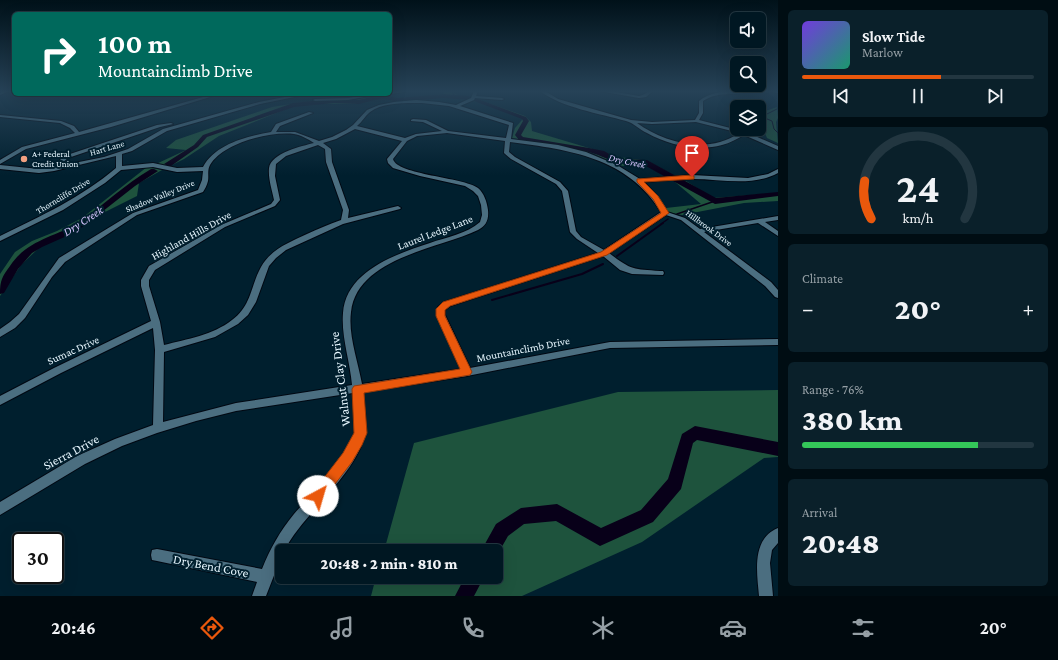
<!DOCTYPE html>
<meta charset="utf-8">
<style>
body{margin:0;font-family:"Crimson Pro",serif;background:#0a202a;color:#f1f3f6;height:100vh;display:flex;flex-direction:column;font-size:15px;white-space:nowrap}
*{box-sizing:border-box;margin:0}
p{font-size:13px;color:#959fa5}
.icon{flex:none;width:22px;height:22px;fill:none;stroke:currentColor;stroke-width:2;stroke-linecap:round;stroke-linejoin:round}
.map{position:relative;flex:1;overflow:hidden}
.panel{display:flex;flex-direction:column;gap:10px;padding:10px;background:#000d13;width:280px}
.panel>*{flex:none}
.top-card{position:absolute;left:12px;top:12px;width:380px;height:84px;border-radius:6px;box-shadow:0 4px 16px #0002,0 0 0 1px #223640;background:#00695c;color:#fff;overflow:hidden}
.controls{position:absolute;left:730px;top:12px;display:grid;gap:8px}
.controls a{display:grid;place-items:center;width:36px;height:36px;border-radius:6px;background:#001722;box-shadow:0 4px 16px #0002,0 0 0 1px #223640;font-size:20px}
.speed{position:absolute;left:12px;top:532px;display:flex;gap:8px;font-size:20px;font-weight:700;text-align:center}
.speed>*{display:grid;place-content:center;width:52px;height:52px;border-radius:50%;background:#001722;box-shadow:0 4px 16px #0002,0 0 0 1px #223640;line-height:1}
.speed .limit{border:2px solid #111;border-radius:6px;background:#fff;color:#111}
.pin{position:absolute;display:grid;place-items:center;width:34px;height:34px;color:#fff;margin:-41px -17px;border-radius:50% 50% 50% 0;rotate:-45deg;box-shadow:0 0 4px #0007}
.pin .icon{rotate:45deg}
.me{position:absolute;width:44px;margin:-22px;rotate:39deg;stroke-linejoin:round;filter:drop-shadow(0 0 3px #0008)}
.turn{display:flex;align-items:center;gap:14px;height:84px;padding:0 20px;font-size:18px}
.turn .icon{width:52px;height:52px;stroke-width:2.5}
.turn b{display:block;font-size:28px;line-height:34px}
.big{font-size:30px;font-weight:800;line-height:1.1}
.panel .tile{flex:1;display:flex;flex-direction:column;justify-content:center;gap:6px;min-width:0;padding:0 14px;border-radius:6px;background:#0a202a}
.panel .dial{align-items:center;gap:0}
.dial svg{height:104px;overflow:visible;fill:none;stroke:#223640;stroke-width:7;stroke-linecap:round;text-anchor:middle}
.dial text{fill:#f1f3f6;stroke:none}
.song{display:flex;align-items:center;gap:12px}
.cover{width:48px;height:48px;border-radius:6px;background:linear-gradient(135deg,hsl(260 70% 55%),hsl(160 70% 35%))}
.played{height:4px;border-radius:2px;background:linear-gradient(90deg,#ea580c 60%,#223640 60%)}
.keys{display:flex;justify-content:space-around;direction:ltr}
.heat{display:flex;justify-content:space-between;align-items:center;font-size:22px;direction:ltr}
.charge{height:6px;border-radius:3px;background:linear-gradient(90deg,#34c759 76%,#223640 0)}
.trip{position:absolute;left:275px;top:544px;width:228px;height:40px;border-radius:6px;background:#001722;box-shadow:0 4px 16px #0002,0 0 0 1px #223640;font-weight:800;line-height:40px;text-align:center}
.tab-bar{display:flex;height:64px;justify-content:space-around;align-items:center;background:#00090e;color:#959fa5}
.tab-bar .icon{width:28px;height:28px}
.tab-bar .selected{color:#ea580c}
.tab-bar b{font-size:18px;color:#f1f3f6}
main{display:flex;flex:1;min-height:0}
.map>svg:first-child{display:block}
</style>
<main>
<div class="map">
<svg width="778" height="596" viewBox="0 0 778 596">
<rect width="100%" height="100%" fill="#001f2e"/>
<!-- forest -->
<path fill="#1e533d" d="M445 91H452L460 97H471L468 100 443 97 399 103 383 97 355 104H310L294 106 219 136 184 159 168 167 156 164 186 150 166 148 176 140 272 107 297 103 353 100 381 95 398 99 443 94Z
M477 99 525 116 531 122 532 131 619 157 648 161 677 177H667L641 163 623 166 616 164 590 152 512 138 515 128 522 120V118L484 103 473 101Z
M777 107 778 118 776 122 778 143 767 138 759 119 760 113Z
M147 167 162 170 139 183 137 196 105 212 64 236 41 246 21 265 0 296V274L15 252 32 241 57 231 82 218Z
M686 181 713 198 778 193V201L744 203 682 215 668 212 666 208 701 204 675 182Z
M778 390V457L764 458 642 542 522 596H371L376 577H496V551H384L414 443 618 392Z"/>
<g fill="none" stroke-linecap="round" stroke-linejoin="round">
<!-- stream-far2 -->
<path stroke="#080019" stroke-width="1" d="M452 91 453 94 458 97
M777 109 765 115 767 119 772 121 774 129 778 133"/>
<!-- stream-far1 -->
<path stroke="#080019" stroke-width="1.5" d="M677 214 715 201
M661 224 668 219"/>
<!-- stream -->
<path stroke="#080019" stroke-width="2" d="M617 256 663 223
M492 300 582 274 603 264"/>
<!-- river -->
<path fill="#080019" fill-rule="evenodd" d="M382 94 397 98 444 94 469 96 472 98 469 100 444 98 397 102 382 98 359 104 334 103 294 107 207 137 198 147 171 166H168L164 164 194 145 203 135 293 103 334 99 359 100Z
M474 99H478L526 117 529 121 521 135 523 137 589 148 604 151 618 159 647 160 716 198 778 192V196L715 204 642 164 617 163 598 155 589 152 519 140 515 135 523 121 522 119 474 101Z
M151 169H154L158 171 135 186 84 226 69 235 42 247 32 253 18 269 4 293 0 294C0 280 2 277 10 266 28 239 54 238 79 222 104 205 125 184 151 169Z
M695 426 778 442V456L697 440 693 443 681 489 653 522 600 546 556 521 524 524 508 536 496 557V551H481L496 524 521 508 557 504 601 528 641 510 668 479 682 434Z
M465 577H484L474 596H455Z"/>
<defs>
<path id="minor" d="M3 91H9L0 95V93Z
M406 91 404 92 390 94H389L390 92Z
M474 91H478L476 96 502 98 504 99 502 100 475 98 474 100 460 106 513 123 511 139 558 145 586 152 617 165 640 179 692 175 748 178 768 174 778 169V173C752 187 721 179 693 179 677 179 660 181 644 182L657 196 667 212 685 218 700 229 778 216V220L765 222 778 231V236L758 223 704 232 771 282 778 290V298L775 297 765 286 681 220 666 215 609 253C631 270 633 269 660 271H663L664 273 663 275 632 274 620 270 603 256 450 306 445 310V315L470 368 610 342 778 339V345L610 348 467 376 363 392C364 405 367 419 365 432 358 474 304 512 284 551H282V555L266 596H252L257 582 157 561 152 560 151 555 152 550 157 549 262 569C270 549 280 531 294 514 312 493 346 463 354 436 357 422 355 407 353 393L236 411 196 421 157 433 122 446 85 464 0 515V502L77 456 115 439 153 425 155 350 153 328 61 373 0 405V396L54 368 151 321 141 286V280L149 266 221 225 271 204 274 200C272 190 268 179 269 168 271 153 302 146 314 143 308 139 301 135 294 134 270 131 223 143 210 165 207 170 209 176 208 181 207 185 205 189 203 192L137 215 65 262 52 277 25 318 15 328 0 337V329L10 322 19 314 59 258 133 213 198 190 202 180 203 171 177 172 153 167 121 170 105 183 63 210 0 241V236C41 216 82 197 116 168V156L54 171 39 173 0 169V165L39 169 52 168 64 156 157 125 171 123 173 124 160 127 68 158 59 166 104 157 128 149 163 129 259 102 300 94H309L260 104 167 131 132 151 122 154V166L153 163 177 168 203 167C215 144 248 136 271 132L276 124 309 112 313 113 280 126 276 132H295L319 141 332 137 346 130 353 125 367 110 379 105 394 102 416 100 439 102 456 105 471 98ZM422 103 449 106 509 125 506 138 448 131 426 120 413 119 411 120V121L423 122 442 131 416 134 405 138 357 126C362 122 365 116 370 112 383 102 406 103 422 103ZM355 129 402 141 387 159 388 163 393 168 420 176 465 186 473 191 478 196 481 205 482 215 480 222C467 234 446 237 430 243 396 254 346 271 343 313 341 337 350 361 352 385L236 403 163 422 164 352 215 337 238 324 248 315 256 302 269 266 276 258 286 250 343 224 400 209 401 208 398 206 348 218 349 210 332 162 331 149 323 143 336 139ZM447 133 505 141 504 153 511 159 556 184 562 191 570 232 577 239 598 253 444 302 438 307 437 315 461 369 362 384C358 361 348 335 351 312 357 258 438 249 478 230 486 226 489 220 488 210 487 202 484 193 478 188 463 177 397 175 393 159L407 141 417 136ZM510 142C570 150 627 157 661 212L604 250 581 237 576 231 568 191 560 182 515 157 509 152ZM318 145 325 149 326 162 343 210 341 220C329 224 318 229 307 234 290 242 271 249 261 267 250 287 252 305 232 320 213 335 187 339 164 345L160 322 149 286V280L155 270 225 227 275 206 280 200 275 176 276 164 286 156Z
M540 91H545L558 99 631 120 652 122 695 120 699 113V101C713 89 734 91 751 91 735 97 719 90 703 101V113L699 120 746 132 778 146V150L744 135C737 139 730 143 722 145 698 152 669 145 647 133 640 130 634 123 626 121 601 114 560 107 540 91ZM696 122 740 133C733 137 727 140 720 142 692 150 659 139 637 123L652 124Z
M599 91H610L639 96C645 95 647 91 653 91L646 97 639 98Z
M771 91H778V93L772 92Z
M214 94H220L111 127 26 149 0 164V160L22 147 75 133 70 128 60 123 0 117V115L61 121 74 126 79 132Z
M371 94H380L348 100 315 101 313 100 315 99 348 98Z
M778 528V543L772 550 770 563 773 596H759C757 573 751 539 778 528Z"/>
</defs>
<!-- minor casing -->
<use href="#minor" stroke="#000812" stroke-width="2"/>
<!-- minor -->
<use href="#minor" fill="#4b6e80" fill-rule="evenodd"/>
</g>
<!-- sky -->
<linearGradient id="sky" x2="0" y2="1"><stop stop-color="#001119"/><stop offset="0.52" stop-color="#264257"/><stop offset="1" stop-color="#264257" stop-opacity="0"/></linearGradient>
<rect width="778" height="175" fill="url(#sky)"/>
<!-- route -->
<path fill="#ea580c" stroke="#983908" d="M692 175 694 176V179L644 182 658 196 669 213 607 255 450 306 445 310V316L472 372 470 375 364 393 367 433 362 445 352 462 322 501 318 503 313 501 311 496 313 492 343 453 354 433 352 389 354 386 460 369 436 316V309L443 302 601 252 661 213 653 199 637 182V179Z"/>
<!-- markers -->
<circle fill="#f2a081" stroke="#001f2e" stroke-width="1.5" cx="24" cy="159" r="4"/>
<g text-anchor="middle" dominant-baseline="central" stroke-width="4" stroke-linejoin="round" paint-order="stroke">
<!-- far-street labels -->
<g font-size="9" fill="#e5f5fd" stroke="#001f2e">
<text transform="translate(107 148) rotate(-16)">Hart Lane</text>
<text transform="translate(63 196) rotate(-31)">Thorncliffe Drive</text>
<text transform="translate(160 196) rotate(-22)">Shadow Valley Drive</text>
<text transform="translate(709 228) rotate(36)">Hillbrook Drive</text>
</g>
<!-- far-poi labels -->
<g font-size="9" fill="#e5f5fd" stroke="#001f2e" text-anchor="start">
<text x="32" y="154">A+ Federal<tspan x="32" dy="10">Credit Union</tspan></text>
</g>
<!-- far-water labels -->
<g font-size="10" font-style="italic" fill="#d8c7ff" stroke="#001f2e">
<text transform="translate(627 161) rotate(12)">Dry Creek</text>
</g>
<!-- street labels -->
<g font-size="11" fill="#e5f5fd" stroke="#001f2e">
<text transform="translate(435 232) rotate(-21)">Laurel Ledge Lane</text>
<text transform="translate(191 235) rotate(-29)">Highland Hills Drive</text>
<text transform="translate(523 349) rotate(-11)">Mountainclimb Drive</text>
<text transform="translate(73 350) rotate(-24)">Sumac Drive</text>
</g>
<!-- water labels -->
<g font-size="12" font-style="italic" fill="#d8c7ff" stroke="#001f2e">
<text transform="translate(83 221) rotate(-33)">Dry Creek</text>
</g>
<!-- near-street labels -->
<g font-size="13" fill="#e5f5fd" stroke="#001f2e">
<text transform="translate(340 379) rotate(-97)">Walnut Clay Drive</text>
<text transform="translate(71 452) rotate(-28)">Sierra Drive</text>
<text transform="translate(211 566) rotate(11)">Dry Bend Cove</text>
</g>
</g>
</svg>
<div class="controls">
<a><svg class="icon" aria-label="sound" viewBox="0 0 24 24"><path d="M4 9h4l5-4v14l-5-4H4zM17 9q2 3 0 6"/></svg></a>
<a><svg class="icon" aria-label="search" viewBox="0 0 24 24"><circle cx="10" cy="10" r="6"/><path d="M15 15l6 6"/></svg></a>
<a><svg class="icon" aria-label="layers" viewBox="0 0 24 24"><path d="M12 4l9 5-9 5-9-5zM3 14l9 5 9-5"/></svg></a>
</div>
<div class="speed"><div class="limit">30</div></div>
<div class="pin" style="left:692px;top:177px;background:#d93025"><svg class="icon" aria-label="arrive" viewBox="0 0 24 24"><path d="M6 21V4h12l-3 4 3 4H6"/></svg></div>
<svg class="me" style="left:318px;top:496px" viewBox="-20 -20 40 40"><circle r="19" fill="#fff"/><path d="M0-13L10 11 0 6-10 11z" fill="#ea580c"/></svg>
<div class="trip">20:48 · 2 min · 810 m</div>
<div class="top-card">
<div class="turn"><svg class="icon" aria-label="right" viewBox="0 0 24 24"><path d="M7 20v-9h11M14 6l5 5-5 5"/></svg><div><b>100 m</b>Mountainclimb Drive</div></div>
</div>
</div>
<section class="panel">
<div class="tile">
<div class="song"><i class="cover"></i><div><b>Slow Tide</b><p>Marlow</p></div></div>
<div class="played"></div>
<div class="keys"><svg class="icon" aria-label="previous" viewBox="0 0 24 24"><path d="M18 5L8 12l10 7zM5 5v14"/></svg><svg class="icon" aria-label="pause" viewBox="0 0 24 24"><path d="M8 5v14M16 5v14"/></svg><svg class="icon" aria-label="next" viewBox="0 0 24 24"><path d="M6 5l10 7-10 7zM19 5v14"/></svg></div>
</div>
<div class="tile dial"><svg viewBox="0 0 100 80">
<path d="M14 69A42 42 0 1 1 86 69"/>
<path d="M14 69A42 42 0 0 1 9 40" stroke="#ea580c"/>
<text x="50" y="56" font-size="32" font-weight="700">24</text>
<text x="50" y="72" font-size="11">km/h</text>
</svg></div>
<div class="tile"><p>Climate</p>
<div class="heat"><a>−</a><b class="big">20°</b><a>+</a></div>
</div>
<div class="tile"><p>Range · 76%</p><b class="big">380 km</b><div class="charge"></div></div>
<div class="tile"><p>Arrival</p><b class="big">20:48</b></div>
</section>
</main>
<nav class="tab-bar">
<b>20:46</b>
<svg class="icon selected" aria-label="directions" viewBox="0 0 24 24"><path d="M12 3l9 9-9 9-9-9zM9 14v-3h6M13 9l2 2-2 2"/></svg>
<svg class="icon" aria-label="music" viewBox="0 0 24 24"><path d="M9 18V5l10-2v13"/><circle cx="6" cy="18" r="3"/><circle cx="16" cy="16" r="3"/></svg>
<svg class="icon" aria-label="phone" viewBox="0 0 24 24"><path d="M5 4h4l2 5-3 2q2 4 5 5l2-3 5 2v4C11 20 4 13 5 4z"/></svg>
<svg class="icon" aria-label="climate" viewBox="0 0 24 24"><path d="M12 3v18M4 7l16 10M4 17L20 7"/></svg>
<svg class="icon" aria-label="car" viewBox="0 0 24 24"><path d="M5 17H2v-5l4-1 3-4h7l3 4 3 1v5h-3M9 17h6M6 11h13"/><circle cx="7" cy="17" r="2"/><circle cx="17" cy="17" r="2"/></svg>
<svg class="icon" aria-label="filters" viewBox="0 0 24 24"><path d="M4 7h16M4 17h16"/><circle cx="9" cy="7" r="2"/><circle cx="15" cy="17" r="2"/></svg>
<b>20°</b>
</nav>
